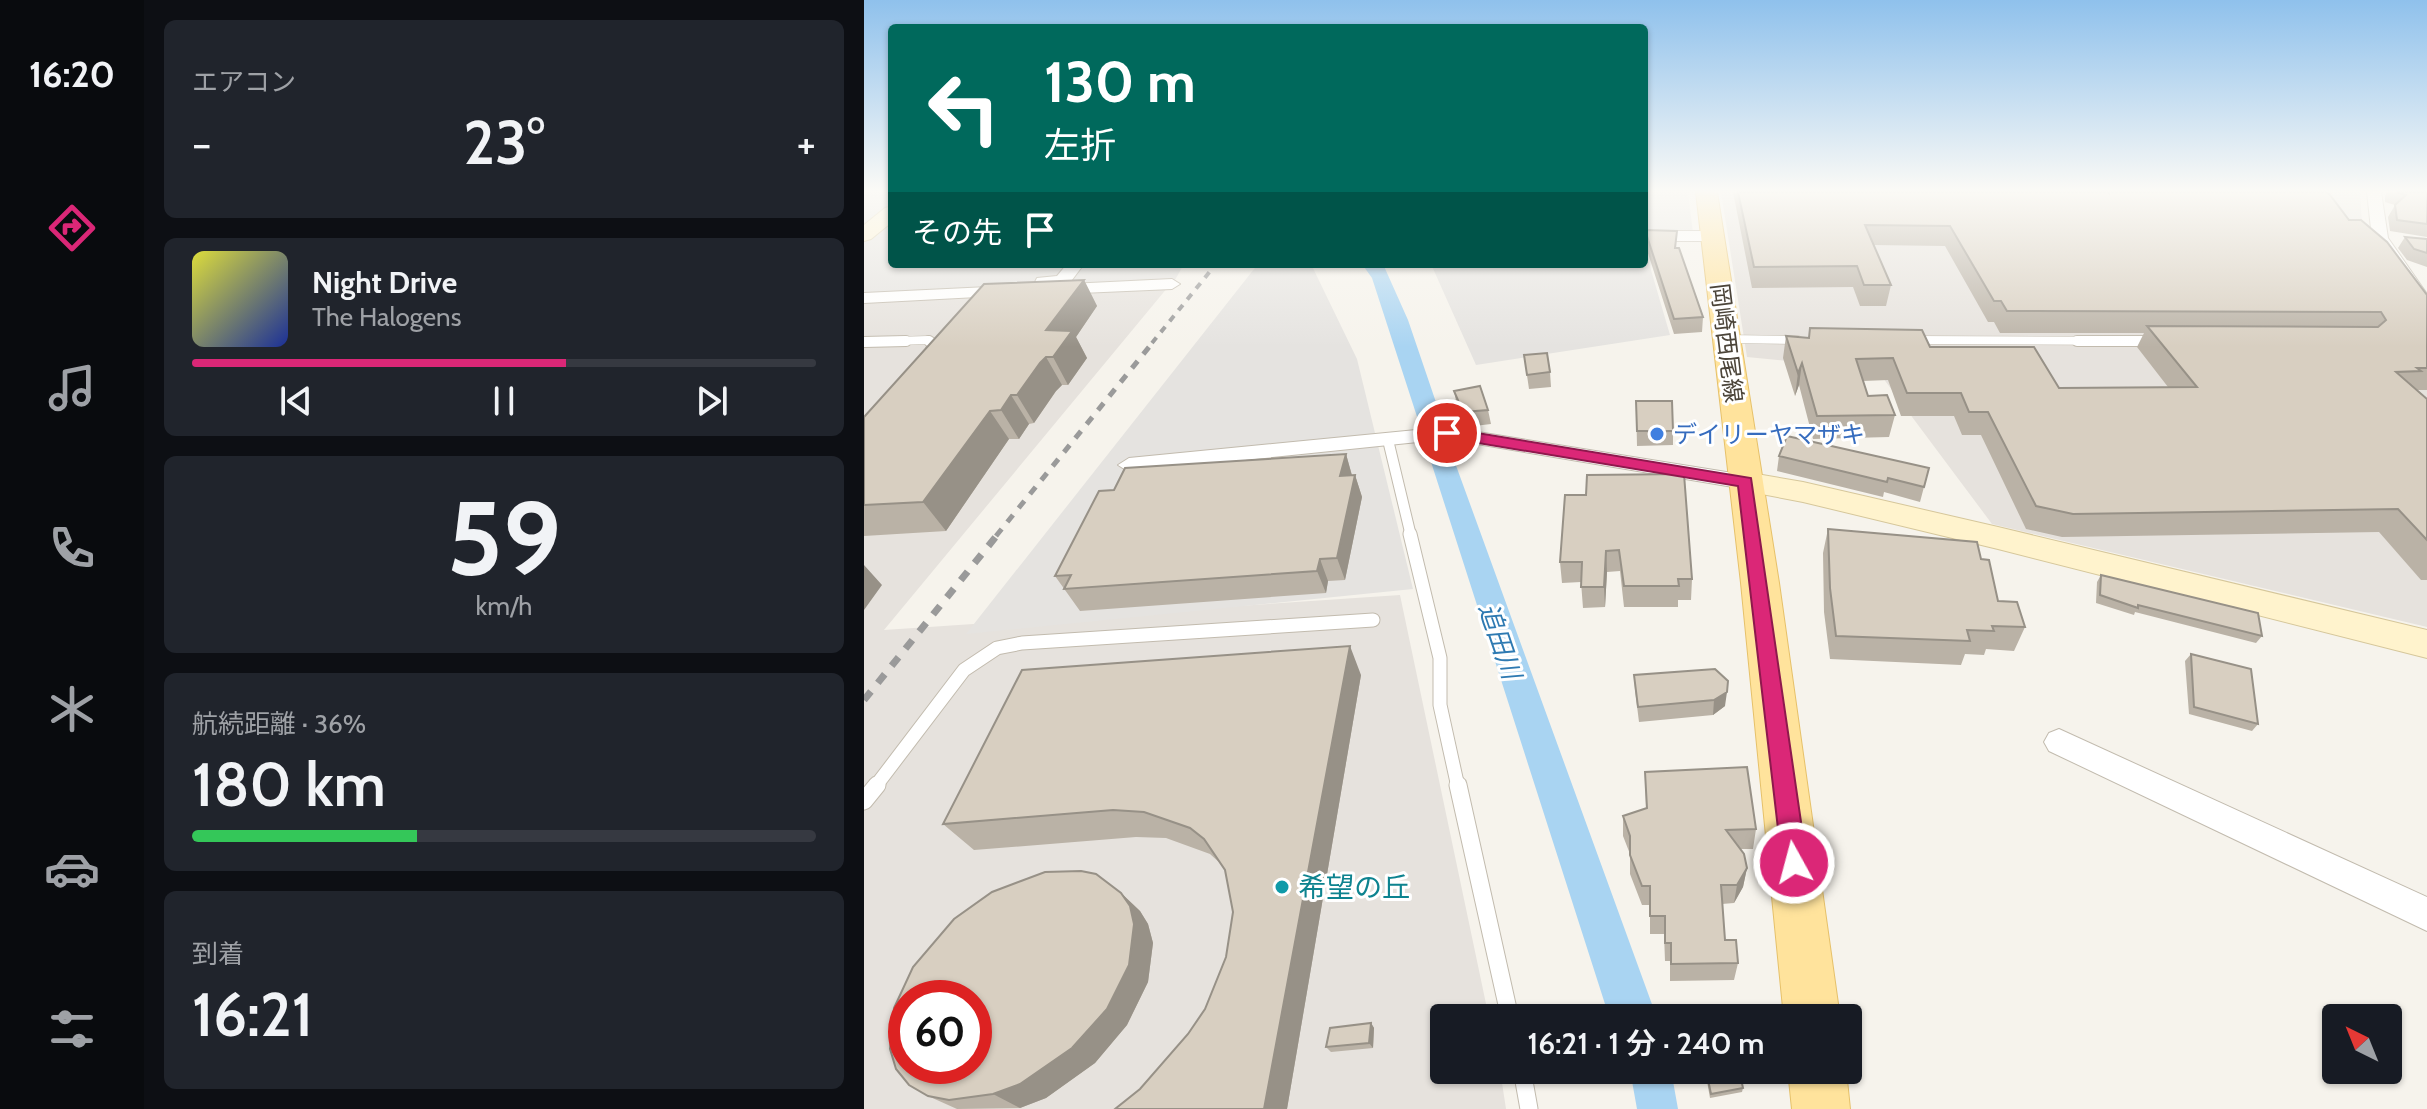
<!DOCTYPE html>
<html lang="ja">
<meta charset="utf-8">
<style>
body{margin:0;font-family:Cabin,"Noto Sans JP",sans-serif;background:#20242c;color:#f1f3f6;height:100vh;display:flex;flex-direction:column;font-size:30px;white-space:nowrap}
*{box-sizing:border-box;margin:0}
p{font-size:26px;color:#9ea1a6}
.icon{flex:none;width:44px;height:44px;fill:none;stroke:currentColor;stroke-width:2;stroke-linecap:round;stroke-linejoin:round}
.map{position:relative;flex:1;overflow:hidden}
.sheet{display:flex;flex-direction:column;gap:20px;padding:20px;background:#0d0f14;width:720px}
.sheet>*{flex:none}
.guide{position:absolute;left:24px;top:24px;width:760px;height:244px;border-radius:8px;box-shadow:0 2px 6px #0004;background:#00695c;color:#fff;overflow:hidden}
.needle{width:52px;rotate:317deg}
.buttons{position:absolute;left:1458px;top:1004px;display:grid;gap:16px}
.buttons a{display:grid;place-items:center;width:80px;height:80px;border-radius:8px;background:#171b24;box-shadow:0 2px 6px #0004;font-size:40px}
.speed{position:absolute;left:24px;top:980px;display:flex;gap:16px;font-size:40px;font-weight:700;text-align:center}
.speed>*{display:grid;place-content:center;width:104px;height:104px;border-radius:50%;background:#171b24;box-shadow:0 2px 6px #0004;line-height:1}
.speed .limit{border:12px solid #d22;background:#fff;color:#111}
.pin{position:absolute;display:grid;place-items:center;width:68px;height:68px;color:#fff;margin:-34px;border:4px solid #fff;border-radius:50%;box-shadow:0 2px 8px #0007}
.me{position:absolute;width:88px;margin:-44px;rotate:353deg;stroke-linejoin:round;filter:drop-shadow(0 0 6px #0008)}
.turn{display:flex;align-items:center;gap:28px;height:168px;padding:0 24px;font-size:36px}
.turn .icon{width:104px;height:104px;stroke-width:2.5}
.turn b{display:block;font-size:56px;line-height:68px}
.then{display:flex;align-items:center;height:76px;padding:0 24px;background:#0003;gap:16px;font-size:30px}
.big{font-size:60px;font-weight:600;line-height:1.1}
.sheet .tile{flex:1;display:flex;flex-direction:column;justify-content:center;gap:12px;min-width:0;padding:0 28px;border-radius:12px;background:#20242c}
.sheet .dial{align-items:center;gap:0}
.dial b{font-size:104px;line-height:1}
.song{display:flex;align-items:center;gap:24px}
.cover{width:96px;height:96px;border-radius:12px;background:linear-gradient(135deg,hsl(60 70% 55%),hsl(230 70% 35%))}
.played{height:8px;border-radius:4px;background:linear-gradient(90deg,#db2777 60%,#363941 60%)}
.keys{display:flex;justify-content:space-around;direction:ltr}
.heat{display:flex;justify-content:space-between;align-items:center;font-size:44px;direction:ltr}
.charge{height:12px;border-radius:6px;background:linear-gradient(90deg,#34c759 36%,#363941 0)}
.trip{position:absolute;left:566px;top:1004px;width:432px;height:80px;border-radius:8px;background:#171b24;box-shadow:0 2px 6px #0004;font-weight:600;line-height:80px;text-align:center}
main{display:flex;flex:1;min-height:0}
.tabs{display:flex;flex-direction:column;width:144px;justify-content:space-around;align-items:center;background:#090b0e;color:#9ea1a6}
.tabs .icon{width:56px;height:56px}
.tabs .current{color:#db2777}
.tabs b{font-size:36px;color:#f1f3f6}
.map>svg:first-child{display:block}
</style>
<main>
<nav class="tabs">
<b>16:20</b>
<svg class="icon current" aria-label="directions" viewBox="0 0 24 24"><path d="M12 3l9 9-9 9-9-9zM9 14v-3h6M13 9l2 2-2 2"/></svg>
<svg class="icon" aria-label="music" viewBox="0 0 24 24"><path d="M9 18V5l10-2v13"/><circle cx="6" cy="18" r="3"/><circle cx="16" cy="16" r="3"/></svg>
<svg class="icon" aria-label="phone" viewBox="0 0 24 24"><path d="M5 4h4l2 5-3 2q2 4 5 5l2-3 5 2v4C11 20 4 13 5 4z"/></svg>
<svg class="icon" aria-label="climate" viewBox="0 0 24 24"><path d="M12 3v18M4 7l16 10M4 17L20 7"/></svg>
<svg class="icon" aria-label="car" viewBox="0 0 24 24"><path d="M5 17H2v-5l4-1 3-4h7l3 4 3 1v5h-3M9 17h6M6 11h13"/><circle cx="7" cy="17" r="2"/><circle cx="17" cy="17" r="2"/></svg>
<svg class="icon" aria-label="filters" viewBox="0 0 24 24"><path d="M4 7h16M4 17h16"/><circle cx="9" cy="7" r="2"/><circle cx="15" cy="17" r="2"/></svg>
</nav>
<section class="sheet">
<div class="tile"><p>エアコン</p>
<div class="heat"><a>−</a><b class="big">23°</b><a>+</a></div>
</div>
<div class="tile">
<div class="song"><i class="cover"></i><div><b>Night Drive</b><p>The Halogens</p></div></div>
<div class="played"></div>
<div class="keys"><svg class="icon" aria-label="previous" viewBox="0 0 24 24"><path d="M18 5L8 12l10 7zM5 5v14"/></svg><svg class="icon" aria-label="pause" viewBox="0 0 24 24"><path d="M8 5v14M16 5v14"/></svg><svg class="icon" aria-label="next" viewBox="0 0 24 24"><path d="M6 5l10 7-10 7zM19 5v14"/></svg></div>
</div>
<div class="tile dial"><b>59</b><p>km/h</p></div>
<div class="tile"><p>航続距離 · 36%</p><b class="big">180 km</b><div class="charge"></div></div>
<div class="tile"><p>到着</p><b class="big">16:21</b></div>
</section>
<div class="map">
<svg width="1563" height="1109" viewBox="0 0 1563 1109">
<rect width="100%" height="100%" fill="#f6f3ec"/>
<!-- industrial -->
<path fill="#e6e2dd" fill-rule="evenodd" d="M857 192H1496L1499 240 1563 327V627L1128 524 1013 370 883 357Z
M304 287 20 630 536 595 625 1018H580V1070H636L642 1109H0V302ZM42 998H110V1066H42Z"/>
<!-- parking -->
<path fill="#e5e3e0" d="M0 192H28V264H320L311 280 0 294Z
M780 192H824L829 233H780Z
M780 246 806 335 612 365 567 264H780Z
M394 264H447L493 359 549 589 102 634Z"/>
<!-- water -->
<path fill="#a9d4f2" d="M498 264H519L544 320 578 420 574 431 558 432 508 278Z
M582 438 793 1018H747L741 1004 560 440Z
M766 1070H807L814 1109H773Z"/>
<g fill="none" stroke-linecap="round" stroke-linejoin="round">
<defs>
<path id="lane-far3" d="M861 339 934 340
M1049 340 1290 341
M0 342 64 340 67 343"/>
<path id="lane-far2" d="M65 341 69 344 65 356
M1213 341H1290
M0 342 42 341
M524 440 547 536"/>
<path id="lane-far1" d="M546 534 576 658V705L594 787
M11 787 100 670 133 648 158 643 509 620"/>
<path id="lane" d="M594 785 646 1018
M0 801 13 785
M658 1070 665 1109"/>
<path id="street" d="M1503 192H1517L1524 238 1563 294V311L1557 310 1508 238Z
M780 231H848L856 236 848 241H780Z
M203 264H220L205 284 308 279 316 284 308 289 194 294 188 293 187 287 173 286 171 282 173 278 193 276Z
M145 286 151 287 153 291 151 295 0 303V293Z
M583 427 881 475 889 477 892 482 889 487 881 489 583 439 265 472 254 465 265 458Z
M1195 729 1563 897V931L1185 751 1180 742 1185 733Z"/>
<path id="secondary" d="M28 206V222L7 239 0 241V225L21 208Z
M881 472 939 482 1134 527 1563 630V658L1134 549 939 502 871 489 866 482 871 475Z"/>
<path id="primary" d="M832 192H853L915 583 976 1018H920L877 583Z
M924 1070H982L986 1109H928Z"/>
</defs>
<!-- lane-far3 casing -->
<use href="#lane-far3" stroke="#c2bbae" stroke-width="9"/>
<!-- lane-far2 casing -->
<use href="#lane-far2" stroke="#c2bbae" stroke-width="12"/>
<!-- lane-far1 casing -->
<use href="#lane-far1" stroke="#c2bbae" stroke-width="15"/>
<!-- lane casing -->
<use href="#lane" stroke="#c2bbae" stroke-width="19"/>
<!-- street casing -->
<use href="#street" stroke="#c2bbae" stroke-width="2"/>
<!-- secondary casing -->
<use href="#secondary" stroke="#d6c79b" stroke-width="2"/>
<!-- primary casing -->
<use href="#primary" stroke="#e6c16a" stroke-width="2"/>
<!-- lane-far3 -->
<use href="#lane-far3" stroke="#fff" stroke-width="8"/>
<!-- lane-far2 -->
<use href="#lane-far2" stroke="#fff" stroke-width="10"/>
<!-- lane-far1 -->
<use href="#lane-far1" stroke="#fff" stroke-width="13"/>
<!-- lane -->
<use href="#lane" stroke="#fff" stroke-width="17"/>
<!-- street -->
<use href="#street" fill="#fff" fill-rule="evenodd"/>
<!-- secondary -->
<use href="#secondary" fill="#fff3cd" fill-rule="evenodd"/>
<!-- primary -->
<use href="#primary" fill="#ffe39c" fill-rule="evenodd"/>
<!-- rail-far2 -->
<path stroke="#9a9a9a" stroke-width="4" stroke-dasharray="7 7" stroke-linecap="butt" d="M288 343 352 264"/>
<!-- rail-far1 -->
<path stroke="#9a9a9a" stroke-width="5" stroke-dasharray="9 9" stroke-linecap="butt" d="M132 536 290 341"/>
<!-- rail -->
<path stroke="#9a9a9a" stroke-width="7" stroke-dasharray="11 11" stroke-linecap="butt" d="M0 700 134 534"/>
</g>
<!-- wall -->
<path fill="#bab2a6" d="M869 192H1463L1485 220 1563 295V390H1553L1563 399V580H1557L1515 532 1198 537 1162 529 1117 435H1098L1090 416H1037L1024 380 999 381 1004 396 1031 415 1025 437 949 439 935 385 931 396 919 358 922 336 1066 347 1195 388 1304 387 1273 347 1280 333H1136L1130 322H1124L1081 246 1009 245 1027 285 1022 306H996L989 287 888 288Z
M1523 192H1563V237L1526 231 1524 217 1531 205 1521 202V196Z
M781 230 812 248 839 317 838 332 810 334 781 244Z
M1541 237 1563 239V267L1543 260 1534 248Z
M220 280 233 306 212 337 223 358 204 385H198L192 391 170 423 165 424 155 439H145L82 531 0 536V417Z
M660 355 686 372 687 387 665 389Z
M590 391 624 410 627 424 602 427 593 406Z
M772 401 809 431V445L773 446Z
M482 454 488 475H491L498 497 481 580 464 581 462 593 216 611 191 576 250 490Z
M915 456 1065 468 1056 502 1020 492 1019 497 913 471Z
M701 495 828 579 827 600H814V607H760L756 571 743 572 741 607 719 608 717 582 698 583 696 562Z
M964 529 1117 559 1134 601 1161 627 1150 651 1122 649 1120 655 1101 654 1097 665 966 659 960 612 959 553Z
M1237 575 1398 636 1392 643 1271 612 1270 615 1232 603 1233 582Z
M1327 654 1394 724 1388 731 1325 714 1321 661Z
M851 669 861 706 849 715 775 722 771 690 770 675Z
M497 675 423 1109 276 1089 324 1034 341 1009 362 957 369 912 361 870 356 863 346 854 302 838 272 837 110 850 79 824Z
M781 772 892 829 889 849H876L883 868 879 887 870 903 858 904 861 940 874 963 870 980 806 981V961H801L800 934H786V905H778L766 874V854L759 836V816L782 809Z
M257 893 276 911 284 924 289 943 284 982 263 1025 231 1063 182 1098 156 1108 93 1109 64 1096Z
M507 1023 510 1028 509 1048 467 1052 462 1047Z
M841 1070H875L879 1088 878 1092 846 1098Z"/>
<!-- shaded-wall -->
<path fill="#979187" d="M220 280 233 306 212 337 223 358 204 385 189 357 182 330Z
M182 357 198 385 192 391 170 423 153 395 176 363Z
M938 363 935 385 931 396 934 373Z
M147 395 165 424 155 439 137 410Z
M126 411 145 439 82 531 59 502Z
M482 454 488 476H476Z
M491 475 498 497 481 580 473 558Z
M742 551 743 572 741 607 740 587Z
M456 559 464 581 462 593 453 571Z
M0 565 18 585 0 610Z
M486 646 497 675 423 1109H400Z
M863 692 861 706 849 715 850 700Z
M883 868 879 887 870 903 873 885Z
M257 893 276 911 284 924 289 943 284 982 263 1025 231 1063 182 1098 156 1108 129 1094Z
M507 1023 510 1028 509 1048 505 1043Z"/>
<!-- building -->
<path fill="#d8cfc1" stroke="#979187" stroke-width="2" fill-rule="evenodd" d="M874 192H1244L1245 193V192H1463L1466 195 1485 220H1497L1523 242 1563 295V368H1553L1557 371 1532 372 1563 399V540L1534 509 1209 514 1172 506 1124 412H1105L1097 393H1043L1029 358 992 359 1004 396 1023 395 1031 415 953 416 938 363 934 373 922 336 945 338 946 328 1058 330 1066 347H1170L1195 388 1333 387 1283 326 1514 327 1522 320 1517 312 1143 311 1137 301H1130L1086 226 1001 225 1027 285H1000L993 266 890 267Z
M1532 192H1563V224L1533 220 1531 205 1542 195Z
M781 230 813 231 811 248H815L839 317 810 319Z
M1541 237 1563 239V253L1550 249Z
M220 280 182 330 208 331 189 357H182L176 363 153 395H147L137 410 126 411 59 502 0 505V417L120 284Z
M683 353 686 372 663 375 660 355Z
M616 386 624 410 599 412 590 391Z
M772 401H808L809 431H773Z
M923 436 1065 468 1060 487 1024 478 1023 482 915 456Z
M482 454 476 476 491 475 473 558 456 559 453 571 200 589 207 575 191 576 235 491 250 490 261 468Z
M820 474 828 579H814L815 586H760L755 550 742 551 740 587H717L718 562H696L701 495H722L723 475Z
M964 529 1113 542 1117 559 1125 560 1134 601 1153 602 1161 627 1128 626 1130 631 1103 630 1106 641 972 636 966 588Z
M1237 575 1394 613 1398 636 1274 605V608L1236 595Z
M486 646 400 1109H251L276 1089 324 1034 341 1009 362 957 369 912 361 870 340 839 326 828 280 812 249 810 79 824 158 670Z
M1327 654 1387 669 1394 724 1330 707Z
M851 669 864 681 863 692 850 700 774 707 770 675Z
M883 767 892 829 862 830 880 854 883 868 873 885H857L861 940H872L874 963 807 964V943H801V916H786V886H778L766 855V836L759 816 783 808 781 772Z
M217 871 232 874 257 893 266 906 270 924 265 965 243 1009 208 1048 156 1084 129 1094 85 1100 64 1096 45 1085 32 1069 26 1049 30 1008 49 967 90 919 128 892 181 872ZM42 998H110V1066H42Z
M507 1023 505 1043 462 1047 466 1028Z
M842 1070H875L879 1088 847 1094Z"/>
<!-- sky -->
<linearGradient id="sky" x2="0" y2="1"><stop stop-color="#8fc1ec"/><stop offset="0.55" stop-color="#fbfaf6"/><stop offset="1" stop-color="#fbfaf6" stop-opacity="0"/></linearGradient>
<rect width="1563" height="347" fill="url(#sky)"/>
<!-- route -->
<path fill="#db2777" stroke="#8e194d" stroke-width="2" d="M583 428 887 478 943 863 939 871 930 875 921 871 918 863 874 486 578 437V430Z"/>
<!-- markers -->
<circle fill="#3f7fe0" stroke="#fff" stroke-width="3" cx="793" cy="434" r="8"/>
<circle fill="#0f9aa8" stroke="#fff" stroke-width="3" cx="418" cy="887" r="8"/>
<g text-anchor="middle" dominant-baseline="central" stroke-width="6" stroke-linejoin="round" paint-order="stroke">
<!-- street labels -->
<g font-size="24" fill="#4b4439" stroke="#fff">
<text transform="translate(863 343) rotate(83)">岡崎西尾線</text>
</g>
<!-- shop labels -->
<g font-size="24" fill="#366cbe" stroke="#fff" text-anchor="start">
<text x="809" y="434">デイリーヤマザキ</text>
</g>
<!-- water labels -->
<g font-size="26" font-style="italic" fill="#2e7ab2" stroke="#fff">
<text transform="translate(636 641) rotate(71)">追田川</text>
</g>
<!-- near-culture labels -->
<g font-size="28" fill="#0d838f" stroke="#fff" text-anchor="start">
<text x="434" y="887">希望の丘</text>
</g>
</g>
</svg>
<div class="buttons">
<a><svg class="needle" viewBox="-14 -14 28 28"><path d="M0-13l5 13h-10z" fill="#e53935"/><path d="M0 13l5-13h-10z" fill="#9ea1a6"/></svg></a>
</div>
<div class="speed"><div class="limit">60</div></div>
<div class="pin" style="left:583px;top:433px;background:#d93025"><svg class="icon" aria-label="arrive" viewBox="0 0 24 24"><path d="M6 21V4h12l-3 4 3 4H6"/></svg></div>
<svg class="me" style="left:930px;top:863px" viewBox="-20 -20 40 40"><circle r="17" fill="#db2777" stroke="#fff" stroke-width="3"/><path d="M0-11L8 9 0 5-8 9z" fill="#fff"/></svg>
<div class="trip">16:21 · 1 分 · 240 m</div>
<div class="guide">
<div class="turn"><svg class="icon" aria-label="left" viewBox="0 0 24 24"><path d="M17 20v-9H6M10 6l-5 5 5 5"/></svg><div><b>130 m</b>左折</div></div>
<div class="then">その先<svg class="icon" aria-label="arrive" viewBox="0 0 24 24"><path d="M6 21V4h12l-3 4 3 4H6"/></svg></div>
</div>
</div>
</main>
